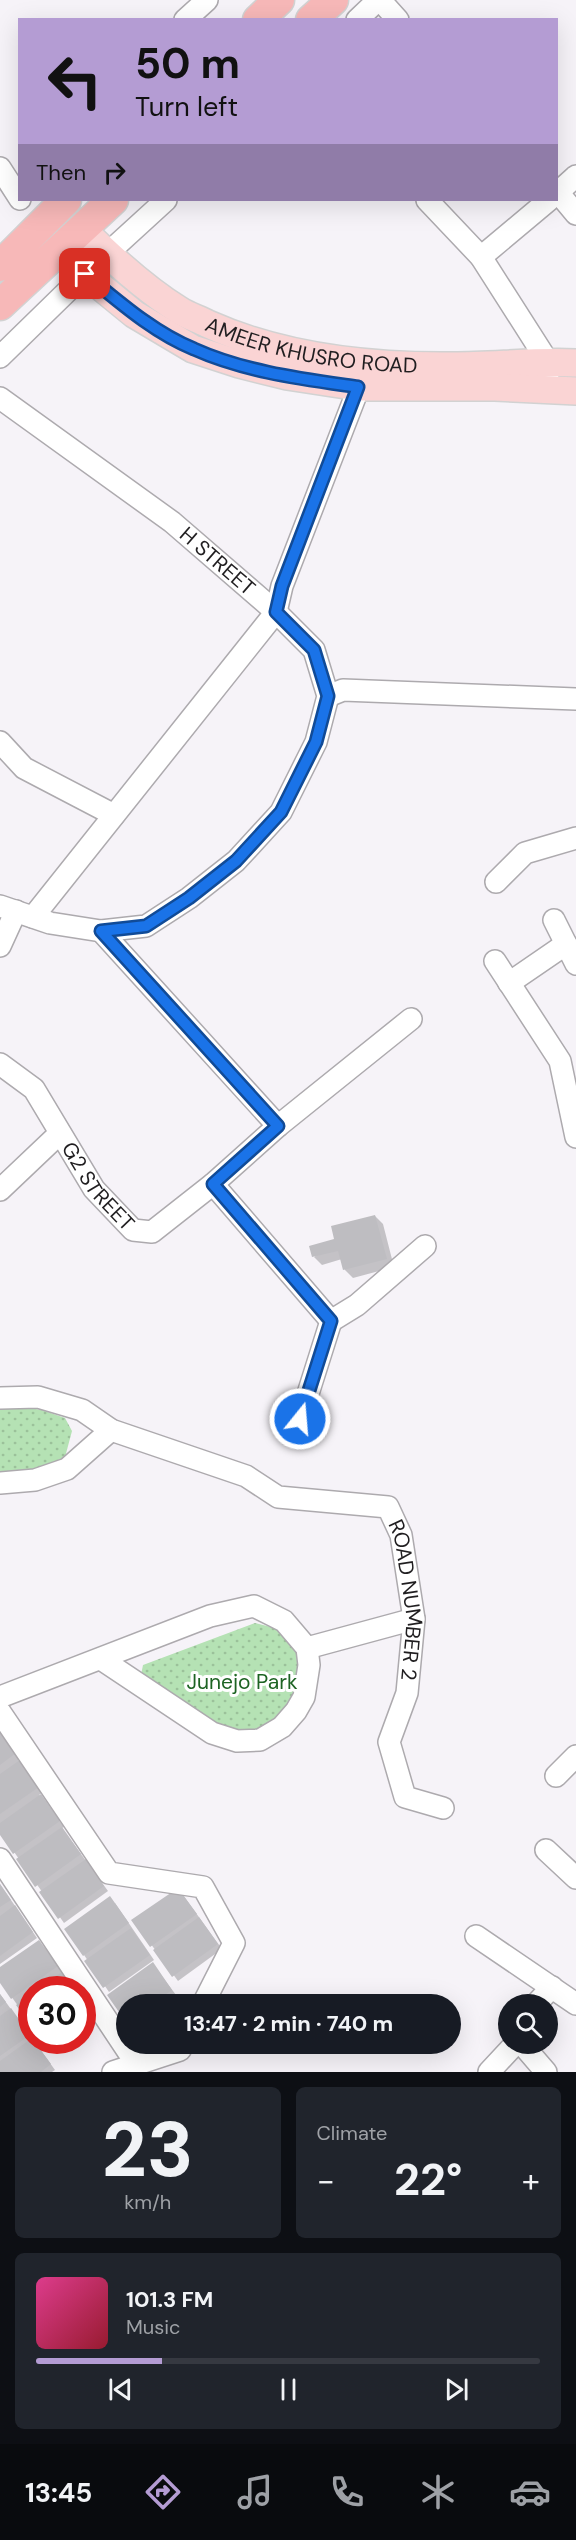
<!DOCTYPE html>
<meta charset="utf-8">
<style>
body{margin:0;font-family:"DM Sans",sans-serif;background:#20242c;color:#f1f3f6;height:100vh;display:flex;flex-direction:column;font-size:22px;white-space:nowrap}
*{box-sizing:border-box;margin:0}
p{font-size:20px;color:#9ea1a6}
.icon{flex:none;width:33px;height:33px;fill:none;stroke:currentColor;stroke-width:2;stroke-linecap:round;stroke-linejoin:round}
.map{position:relative;height:2072px;overflow:hidden}
.details{display:flex;flex-direction:column;gap:15px;padding:15px;background:#0d0f14;flex:1}
.details>*{flex:none}
.guide{position:absolute;left:18px;top:18px;width:540px;height:183px;border-radius:0px;box-shadow:0 6px 24px #0002;background:#b49cd3;color:#111;overflow:hidden}
.tools{position:absolute;left:498px;top:1994px;display:grid;gap:12px}
.tools a{display:grid;place-items:center;width:60px;height:60px;border-radius:50%;background:#171b24;box-shadow:0 6px 24px #0002;font-size:30px}
.speed{position:absolute;left:18px;top:1976px;display:flex;gap:12px;font-size:30px;font-weight:700;text-align:center}
.speed>*{display:grid;place-content:center;width:78px;height:78px;border-radius:50%;background:#171b24;box-shadow:0 6px 24px #0002;line-height:1}
.speed .limit{border:9px solid #d22;background:#fff;color:#111}
.pin{position:absolute;display:grid;place-items:center;width:51px;height:51px;color:#fff;margin:-26px;border-radius:12px;box-shadow:0 3px 9px #0006}
.me{position:absolute;width:66px;margin:-33px;rotate:17deg;stroke-linejoin:round;filter:drop-shadow(0 0 4px #0008)}
.turn{display:flex;align-items:center;gap:21px;height:126px;padding:0 18px;font-size:27px}
.turn .icon{width:78px;height:78px;stroke-width:2.5}
.turn b{display:block;font-size:42px;line-height:51px}
.then{display:flex;align-items:center;height:57px;padding:0 18px;background:#0003;gap:12px;font-size:22px}
.big{font-size:45px;font-weight:700;line-height:1.1}
.details .tile{flex:1;display:flex;flex-direction:column;justify-content:center;gap:9px;min-width:0;padding:0 21px;border-radius:9px;background:#20242c}
.details .dial{align-items:center;gap:0}
.dial b{font-size:78px;line-height:1}
.song{display:flex;align-items:center;gap:18px}
.cover{width:72px;height:72px;border-radius:9px;background:linear-gradient(135deg,hsl(330 70% 55%),hsl(350 70% 35%))}
.played{height:6px;border-radius:3px;background:linear-gradient(90deg,#b49cd3 25%,#363941 25%)}
.keys{display:flex;justify-content:space-around;direction:ltr}
.heat{display:flex;justify-content:space-between;align-items:center;font-size:33px;direction:ltr}
.details .tiles{flex:1;display:grid;gap:15px;grid-template-columns:1fr 1fr}
.tile:last-child{grid-column:span 2}
.trip{position:absolute;left:116px;top:1994px;width:345px;height:60px;border-radius:30px;background:#171b24;box-shadow:0 6px 24px #0002;font-weight:700;line-height:60px;text-align:center}
.dock{display:flex;height:96px;justify-content:space-around;align-items:center;background:#090b0e;color:#9ea1a6}
.dock .icon{width:42px;height:42px}
.dock .current{color:#b49cd3}
.dock b{font-size:27px;color:#f1f3f6}
.map>svg:first-child{display:block}
</style>
<div class="map">
<svg width="576" height="2072" viewBox="0 0 576 2072">
<defs>
<pattern id="park-dots" width="8" height="8" patternUnits="userSpaceOnUse" patternTransform="scale(1.5)"><rect width="8" height="8" fill="#b5e2b4"/><path d="M2 2h.1M6 6h.1" fill="none" stroke="#9bc19a" stroke-width="1.8" stroke-linecap="round"/></pattern>
</defs>
<rect width="100%" height="100%" fill="#f6f3f8"/>
<!-- park -->
<path fill="url(#park-dots)" d="M16 1406 42 1410 65 1418 72 1431 64 1461 41 1471 0 1475V1409Z
M255 1623 279 1629 300 1655 301 1678 293 1701 277 1721 256 1732 233 1733 201 1718 141 1675 143 1665Z"/>
<!-- shadow -->
<path fill="#0003" d="M375 1216 383 1224 394 1267 353 1278 345 1270 342 1259 322 1265 314 1257Z
M0 1731 20 1759 18 1760 43 1792 39 1795 64 1827 62 1828 108 1891 64 1923 0 1832Z
M0 1884 37 1938 0 1964Z
M183 1895 222 1949 178 1981 134 1921Z
M115 1903 154 1960 109 1992 84 1955Z
M44 1947 74 1989H32V2025L0 1981V1969Z
M153 1964 176 1995 172 1998 177 2004H126V2020L109 1996Z
M0 1994 55 2070 52 2072H0Z"/>
<!-- building -->
<path fill="#bebdc1" d="M375 1215 387 1259 343 1270 338 1251 312 1257 309 1246 334 1239 331 1226Z
M0 1730 16 1753 0 1765Z
M20 1760 39 1787 0 1814V1774Z
M41 1794 60 1821 13 1854 0 1835V1823Z
M62 1827 81 1854 35 1887 16 1859Z
M86 1859 104 1886 58 1919 39 1892Z
M0 1884 11 1900 0 1907Z
M178 1888 197 1914 150 1947 131 1920Z
M110 1896 129 1923 83 1956 64 1929Z
M15 1905 33 1932 0 1956V1916Z
M199 1917 218 1944 172 1977 153 1950Z
M131 1928 150 1955 103 1988 84 1961Z
M39 1940 58 1966 11 1999 0 1983V1967Z
M153 1962 172 1990 152 2004H126V2022L107 1995Z
M62 1972 74 1989H38Z
M32 1993V2027L16 2005Z
M0 1994 6 2002 0 2007Z
M171 1995 177 2004H159Z
M11 2008 30 2035 0 2056V2016Z
M32 2038 51 2064 41 2072H0V2061Z
M135 2043H161L144 2055Z"/>
<g fill="none" stroke-linecap="round" stroke-linejoin="round">
<defs>
<g id="minor">
<path d="M380 0 398 20"/>
<path d="M185 20 207 0"/>
<path d="M357 20 378 0"/>
<path d="M0 168 20 199"/>
<path d="M556 190 576 214"/>
<path d="M556 194 576 176"/>
<path d="M427 200 481 257 548 362V375"/>
<path d="M481 257 549 200"/>
<path d="M0 357 85 274 166 200"/>
<path id="s1" d="M0 398 172 522 276 612 314 650 328 696 316 742 281 812 236 861 189 898 146 926 101 931 50 923 0 906"/>
<path d="M328 696 343 690 576 699"/>
<path d="M0 742 24 768 114 815"/>
<path d="M496 882 525 853 576 838"/>
<path d="M33 917 276 612 282 586 359 387V372"/>
<path d="M554 920 576 964"/>
<path d="M101 931 278 1126"/>
<path d="M0 946 16 911"/>
<path d="M495 961 560 1061 576 1137"/>
<path d="M509 983 566 944"/>
<path id="s2" d="M0 1064 34 1089 94 1189 133 1230 152 1232 213 1184 278 1126 411 1019"/>
<path d="M213 1184 331 1321 357 1305 425 1246"/>
<path d="M0 1190 59 1134"/>
<path id="s3" d="M0 1398 38 1397 82 1410 111 1430 246 1476 278 1497 388 1507 401 1535 414 1619 407 1693 389 1742 405 1797 443 1808"/>
<path d="M300 1419 331 1321"/>
<path d="M0 1483 35 1480 67 1469 111 1430"/>
<path d="M307 1648 414 1619"/>
<path d="M0 1697 210 1616 254 1606 284 1621 307 1648 309 1665 304 1697 296 1711 282 1727 260 1740 237 1741 212 1733 101 1659"/>
<path d="M0 1712 109 1873 203 1887 234 1943 203 2004"/>
<path d="M556 1776 576 1756"/>
<path d="M546 1850 576 1878"/>
<path d="M0 1859 137 2065"/>
<path d="M476 1936 576 2004"/>
<path d="M536 2004 552 1987"/>
<path d="M521 2043 546 2072"/>
<path d="M113 2072 180 2050 184 2043"/>
<path d="M489 2072 516 2043"/>
</g>
<g id="major">
<path id="s4" d="M81 228C110 257 145 289 179 310 188 316 199 319 208 324 284 358 370 367 453 366 494 366 535 361 576 363"/>
<path d="M61 247 85 274 134 314 193 349 239 364 287 376 359 387H495L576 391"/>
</g>
<path id="highway" d="M258 20 279 0
M311 20 333 0
M0 266 66 200
M0 305 113 200"/>
</defs>
<!-- minor casing -->
<use href="#minor" stroke="#adaaae" stroke-width="24"/>
<!-- major casing -->
<use href="#major" stroke="#d2d2d2" stroke-width="30"/>
<!-- highway casing -->
<use href="#highway" stroke="#d2d2d2" stroke-width="33"/>
<!-- minor -->
<use href="#minor" stroke="#fff" stroke-width="21"/>
<!-- major -->
<use href="#major" stroke="#fad4d4" stroke-width="27"/>
<!-- highway -->
<use href="#highway" stroke="#f7b8b8" stroke-width="30"/>
</g>
<g fill="none" stroke-linecap="round" stroke-linejoin="round">
<defs>
<path id="route" d="M85 274C118 301 154 333 194 349 245 372 303 379 358 387L282 586 276 612 314 650 328 696 316 742 281 812 236 861 189 898 146 926 101 931 278 1126 213 1184 331 1321 300 1419"/>
</defs>
<!-- route casing -->
<use href="#route" stroke="#114b97" stroke-width="15"/>
<!-- route -->
<use href="#route" stroke="#1a73e8" stroke-width="10"/>
</g>
<g text-anchor="middle" dominant-baseline="central" stroke-width="6" stroke-linejoin="round" paint-order="stroke">
<!-- street labels -->
<g font-size="21" fill="#201e20" stroke="#fff">
<text stroke="none"><textPath href="#s4" startOffset="267">AMEER KHUSRO ROAD</textPath></text>
<text stroke="none"><textPath href="#s1" startOffset="272">H STREET</textPath></text>
<text stroke="none"><textPath href="#s2" startOffset="159">G2 STREET</textPath></text>
<text stroke="none"><textPath href="#s3" startOffset="507">ROAD NUMBER 2</textPath></text>
</g>
<!-- park labels -->
<g font-size="21" fill="#1d6323" stroke="#fff">
<text x="242" y="1682">Junejo Park</text>
</g>
</g>
</svg>
<div class="tools">
<a><svg class="icon" aria-label="search" viewBox="0 0 24 24"><circle cx="10" cy="10" r="6"/><path d="M15 15l6 6"/></svg></a>
</div>
<div class="speed"><div class="limit">30</div></div>
<div class="pin" style="left:85px;top:274px;background:#d93025"><svg class="icon" aria-label="arrive" viewBox="0 0 24 24"><path d="M6 21V4h12l-3 4 3 4H6"/></svg></div>
<svg class="me" style="left:300px;top:1419px" viewBox="-20 -20 40 40"><circle r="17" fill="#1a73e8" stroke="#fff" stroke-width="3"/><path d="M0-11L8 9 0 5-8 9z" fill="#fff"/></svg>
<div class="trip">13:47 · 2 min · 740 m</div>
<div class="guide">
<div class="turn"><svg class="icon" aria-label="left" viewBox="0 0 24 24"><path d="M17 20v-9H6M10 6l-5 5 5 5"/></svg><div><b>50 m</b>Turn left</div></div>
<div class="then">Then<svg class="icon" aria-label="right" viewBox="0 0 24 24"><path d="M7 20v-9h11M14 6l5 5-5 5"/></svg></div>
</div>
</div>
<section class="details">
<div class="tiles">
<div class="tile dial"><b>23</b><p>km/h</p></div>
<div class="tile"><p>Climate</p>
<div class="heat"><a>−</a><b class="big">22°</b><a>+</a></div>
</div>
<div class="tile">
<div class="song"><i class="cover"></i><div><b>101.3 FM</b><p>Music</p></div></div>
<div class="played"></div>
<div class="keys"><svg class="icon" aria-label="previous" viewBox="0 0 24 24"><path d="M18 5L8 12l10 7zM5 5v14"/></svg><svg class="icon" aria-label="pause" viewBox="0 0 24 24"><path d="M8 5v14M16 5v14"/></svg><svg class="icon" aria-label="next" viewBox="0 0 24 24"><path d="M6 5l10 7-10 7zM19 5v14"/></svg></div>
</div>
</div>
</section>
<nav class="dock">
<b>13:45</b>
<svg class="icon current" aria-label="directions" viewBox="0 0 24 24"><path d="M12 3l9 9-9 9-9-9zM9 14v-3h6M13 9l2 2-2 2"/></svg>
<svg class="icon" aria-label="music" viewBox="0 0 24 24"><path d="M9 18V5l10-2v13"/><circle cx="6" cy="18" r="3"/><circle cx="16" cy="16" r="3"/></svg>
<svg class="icon" aria-label="phone" viewBox="0 0 24 24"><path d="M5 4h4l2 5-3 2q2 4 5 5l2-3 5 2v4C11 20 4 13 5 4z"/></svg>
<svg class="icon" aria-label="climate" viewBox="0 0 24 24"><path d="M12 3v18M4 7l16 10M4 17L20 7"/></svg>
<svg class="icon" aria-label="car" viewBox="0 0 24 24"><path d="M5 17H2v-5l4-1 3-4h7l3 4 3 1v5h-3M9 17h6M6 11h13"/><circle cx="7" cy="17" r="2"/><circle cx="17" cy="17" r="2"/></svg>
</nav>
